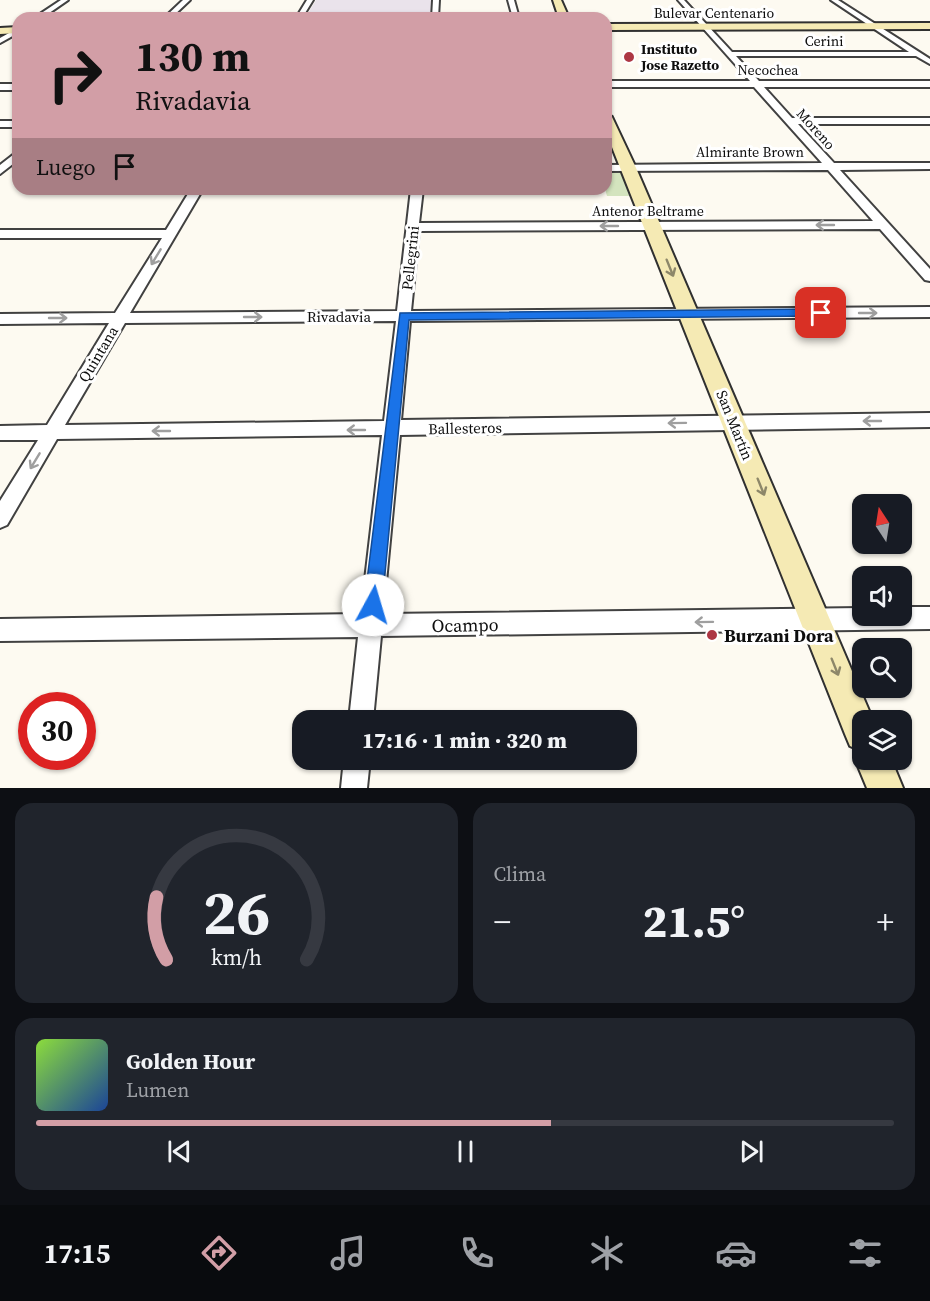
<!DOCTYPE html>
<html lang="es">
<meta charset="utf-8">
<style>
body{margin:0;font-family:"Source Serif 4",serif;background:#20242c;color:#f1f3f6;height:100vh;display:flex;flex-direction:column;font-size:22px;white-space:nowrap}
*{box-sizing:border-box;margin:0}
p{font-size:20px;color:#9ea1a6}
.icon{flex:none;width:33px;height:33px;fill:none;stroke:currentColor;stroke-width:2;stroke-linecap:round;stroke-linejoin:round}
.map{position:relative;height:788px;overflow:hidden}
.details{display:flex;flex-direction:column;gap:15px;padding:15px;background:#0d0f14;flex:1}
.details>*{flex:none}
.banner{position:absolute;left:12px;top:12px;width:600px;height:183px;border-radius:18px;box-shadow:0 2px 4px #0004;background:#d29ea6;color:#111;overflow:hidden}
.needle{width:39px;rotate:348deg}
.buttons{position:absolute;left:852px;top:494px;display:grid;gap:12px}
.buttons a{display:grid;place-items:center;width:60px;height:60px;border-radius:12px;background:#171b24;box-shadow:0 2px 4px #0004;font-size:30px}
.speed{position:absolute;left:18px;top:692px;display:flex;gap:12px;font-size:30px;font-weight:700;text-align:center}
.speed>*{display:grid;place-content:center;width:78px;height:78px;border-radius:50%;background:#171b24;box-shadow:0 2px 4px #0004;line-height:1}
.speed .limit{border:9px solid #d22;background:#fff;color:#111}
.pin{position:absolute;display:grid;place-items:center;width:51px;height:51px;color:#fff;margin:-26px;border-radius:12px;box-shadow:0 3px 9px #0006}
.me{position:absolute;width:66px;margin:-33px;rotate:6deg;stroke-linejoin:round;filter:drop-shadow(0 0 4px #0008)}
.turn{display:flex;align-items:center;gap:21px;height:126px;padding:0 24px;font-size:27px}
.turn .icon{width:78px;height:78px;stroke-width:2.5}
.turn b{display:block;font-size:42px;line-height:51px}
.then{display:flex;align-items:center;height:57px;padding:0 24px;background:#0003;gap:12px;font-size:22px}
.big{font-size:45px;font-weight:800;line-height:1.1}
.details .tile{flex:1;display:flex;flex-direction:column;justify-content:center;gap:9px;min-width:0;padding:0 21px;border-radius:18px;background:#20242c}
.details .dial{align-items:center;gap:0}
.dial svg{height:156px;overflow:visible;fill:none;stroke:#363941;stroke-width:7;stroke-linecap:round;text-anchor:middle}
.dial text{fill:#f1f3f6;stroke:none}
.song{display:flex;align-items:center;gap:18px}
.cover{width:72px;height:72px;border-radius:9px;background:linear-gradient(135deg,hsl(90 70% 55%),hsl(220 70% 35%))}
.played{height:6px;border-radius:3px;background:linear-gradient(90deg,#d29ea6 60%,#363941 60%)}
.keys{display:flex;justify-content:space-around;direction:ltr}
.heat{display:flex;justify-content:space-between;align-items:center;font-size:33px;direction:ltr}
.details .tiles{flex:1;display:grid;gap:15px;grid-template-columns:1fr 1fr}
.tile:last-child{grid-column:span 2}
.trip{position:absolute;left:292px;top:710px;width:345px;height:60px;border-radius:18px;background:#171b24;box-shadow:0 2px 4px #0004;font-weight:800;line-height:60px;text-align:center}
.dock{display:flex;height:96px;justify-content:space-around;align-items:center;background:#090b0e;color:#9ea1a6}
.dock .icon{width:42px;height:42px}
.dock .active{color:#d29ea6}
.dock b{font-size:27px;color:#f1f3f6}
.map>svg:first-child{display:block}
</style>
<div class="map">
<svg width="930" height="788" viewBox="0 0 930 788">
<rect width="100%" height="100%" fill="#fdfaf1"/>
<!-- industrial -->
<path fill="#eae3eb" d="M316 0H432L430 18H305Z"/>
<!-- green -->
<path fill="#d4e4be" d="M606 168H629L641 196H607L605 189Z"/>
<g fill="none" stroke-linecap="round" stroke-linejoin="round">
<defs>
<path id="street" d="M61 0H68L42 18H34Z
M183 0H190L171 18H164Z
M307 0H313L302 18H296Z
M433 0H439L438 18H432Z
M508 0H514L519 18H513Z
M678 0H684L732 52H909L831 0H838L930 59V64L916 56H736L759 81H930V87H764L792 118H930V124H798L834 163H930V169L840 170 930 269V281L925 280 880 229 419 231 411 311 930 307V317L410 321 401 420 930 413V427L400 435 383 614 862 608V615H902V607H930V629L381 636 373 720H349L358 637 0 641V619L361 614 382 435 57 439 7 525 0 528V501L38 440H0V426L47 425 109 323 0 324V314L115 313 162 238H0V230H166L191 189H203L130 313 397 311 411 189H423L419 223 873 221 828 170 606 171V165L822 163 754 87H606V81H750ZM396 321 384 421 65 425 125 323Z
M18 28V33L0 43V38Z
M0 84H18V90H0Z
M0 121H18V127H0Z
M18 151V160L0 174V165Z
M344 759H370L367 788H341Z"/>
<path id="secondary" d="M553 0H561L569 18H559Z
M930 23V29L606 30V24Z
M18 27V33L0 34V28Z
M606 113 612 117 636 168 873 720H862V759H891L903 788H867L855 759 859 750 850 746 845 734 606 132Z"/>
</defs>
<!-- street casing -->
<use href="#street" stroke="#414141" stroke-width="4"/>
<!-- secondary casing -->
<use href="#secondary" stroke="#303030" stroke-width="4"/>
<!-- street -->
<use href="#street" fill="#fff" fill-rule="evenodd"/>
<!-- secondary -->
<use href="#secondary" fill="#f5eab4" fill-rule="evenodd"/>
</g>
<!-- one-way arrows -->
<defs><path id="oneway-shaft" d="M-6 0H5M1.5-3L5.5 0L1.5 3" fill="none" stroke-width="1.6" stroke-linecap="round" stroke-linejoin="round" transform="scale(1.5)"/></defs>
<g stroke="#9f9f9f">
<use href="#oneway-shaft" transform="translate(825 225) rotate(180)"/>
<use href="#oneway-shaft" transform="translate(609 226) rotate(180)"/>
<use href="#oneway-shaft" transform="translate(156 257) rotate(121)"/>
<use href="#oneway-shaft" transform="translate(868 313)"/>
<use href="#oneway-shaft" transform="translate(253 317)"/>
<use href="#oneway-shaft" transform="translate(58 318)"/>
<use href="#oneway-shaft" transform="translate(872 421) rotate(180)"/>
<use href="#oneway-shaft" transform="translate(677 423) rotate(179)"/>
<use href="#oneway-shaft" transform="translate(356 430) rotate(180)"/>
<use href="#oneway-shaft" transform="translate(161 431) rotate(180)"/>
<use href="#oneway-shaft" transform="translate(35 461) rotate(121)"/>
<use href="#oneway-shaft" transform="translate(704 622) rotate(179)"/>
</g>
<g stroke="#8d8769">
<use href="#oneway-shaft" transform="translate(670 268) rotate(68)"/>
<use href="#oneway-shaft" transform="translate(761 487) rotate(68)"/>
<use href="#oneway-shaft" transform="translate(835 667) rotate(68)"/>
</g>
<!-- route -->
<path fill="#1a73e8" stroke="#114b97" stroke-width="1.5" d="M821 309 825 310V316L409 320 382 605 380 611 373 614 367 611 364 605 400 313Z"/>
<!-- markers -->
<g fill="#ad3744" stroke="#fff" stroke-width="2">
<circle cx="629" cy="57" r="6"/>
<circle cx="712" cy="635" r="6"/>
</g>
<g text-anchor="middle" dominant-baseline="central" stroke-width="6" stroke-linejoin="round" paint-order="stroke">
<!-- far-street labels -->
<g font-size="14" fill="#0e0e0e" stroke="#fff">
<text x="714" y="13">Bulevar Centenario</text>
<text x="824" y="41">Cerini</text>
<text x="768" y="70">Necochea</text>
<text transform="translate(816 129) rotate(48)">Moreno</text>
<text x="750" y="152">Almirante Brown</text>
<text x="648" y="211">Antenor Beltrame</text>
</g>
<!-- far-poi labels -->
<g font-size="14" font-weight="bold" fill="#0e0e0e" stroke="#fff" text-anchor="start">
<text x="641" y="49">Instituto<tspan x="641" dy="16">Jose Razetto</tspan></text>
</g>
<!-- street labels -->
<g font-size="15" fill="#0e0e0e" stroke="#fff">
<text transform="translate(410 258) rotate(-84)">Pellegrini</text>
<text x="339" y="316">Rivadavia</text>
<text transform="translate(98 354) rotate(-59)">Quintana</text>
<text transform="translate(735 425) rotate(68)">San Martín</text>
<text transform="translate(465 428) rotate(-1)">Ballesteros</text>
</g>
<!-- near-street labels -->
<g font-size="18" fill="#0e0e0e" stroke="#fff">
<text transform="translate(465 625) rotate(-1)">Ocampo</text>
</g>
<!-- near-poi labels -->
<g font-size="18" font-weight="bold" fill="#0e0e0e" stroke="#fff" text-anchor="start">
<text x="724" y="635">Burzani Dora</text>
</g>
</g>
</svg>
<div class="buttons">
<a><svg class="needle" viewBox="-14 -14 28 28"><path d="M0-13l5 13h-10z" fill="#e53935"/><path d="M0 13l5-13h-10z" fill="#9ea1a6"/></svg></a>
<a><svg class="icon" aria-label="sound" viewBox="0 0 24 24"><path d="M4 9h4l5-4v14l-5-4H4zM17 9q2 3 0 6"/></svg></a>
<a><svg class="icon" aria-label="search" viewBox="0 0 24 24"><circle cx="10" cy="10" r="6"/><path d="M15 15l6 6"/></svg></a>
<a><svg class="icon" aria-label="layers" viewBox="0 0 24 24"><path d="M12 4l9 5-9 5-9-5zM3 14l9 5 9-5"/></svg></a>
</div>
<div class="speed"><div class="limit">30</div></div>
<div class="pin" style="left:821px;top:313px;background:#d93025"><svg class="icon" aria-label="arrive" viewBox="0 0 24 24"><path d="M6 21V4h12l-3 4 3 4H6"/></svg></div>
<svg class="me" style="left:373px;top:605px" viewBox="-20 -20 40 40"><circle r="19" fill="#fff"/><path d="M0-13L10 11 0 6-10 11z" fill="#1a73e8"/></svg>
<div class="trip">17:16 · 1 min · 320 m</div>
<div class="banner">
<div class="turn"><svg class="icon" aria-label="right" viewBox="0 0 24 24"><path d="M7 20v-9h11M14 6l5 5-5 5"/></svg><div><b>130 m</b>Rivadavia</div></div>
<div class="then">Luego<svg class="icon" aria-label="arrive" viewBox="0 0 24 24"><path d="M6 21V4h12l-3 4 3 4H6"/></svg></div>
</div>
</div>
<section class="details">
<div class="tiles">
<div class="tile dial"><svg viewBox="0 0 100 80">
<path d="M14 69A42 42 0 1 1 86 69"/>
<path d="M14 69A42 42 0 0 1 9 37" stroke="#d29ea6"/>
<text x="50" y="56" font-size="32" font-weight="700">26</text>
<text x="50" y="72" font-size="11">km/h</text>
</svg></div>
<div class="tile"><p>Clima</p>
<div class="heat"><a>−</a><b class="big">21.5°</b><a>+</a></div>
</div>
<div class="tile">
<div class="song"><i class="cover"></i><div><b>Golden Hour</b><p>Lumen</p></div></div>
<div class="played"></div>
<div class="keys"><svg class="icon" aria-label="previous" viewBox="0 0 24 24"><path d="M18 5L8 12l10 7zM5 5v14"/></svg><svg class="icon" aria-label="pause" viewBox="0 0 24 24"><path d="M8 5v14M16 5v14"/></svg><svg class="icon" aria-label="next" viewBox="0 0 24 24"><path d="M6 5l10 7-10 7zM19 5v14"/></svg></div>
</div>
</div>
</section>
<nav class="dock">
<b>17:15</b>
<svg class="icon active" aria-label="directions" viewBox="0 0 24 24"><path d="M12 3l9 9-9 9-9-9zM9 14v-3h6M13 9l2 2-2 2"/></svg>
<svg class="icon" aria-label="music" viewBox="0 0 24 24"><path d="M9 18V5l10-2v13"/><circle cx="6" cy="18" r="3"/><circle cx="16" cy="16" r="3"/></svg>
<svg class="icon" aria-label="phone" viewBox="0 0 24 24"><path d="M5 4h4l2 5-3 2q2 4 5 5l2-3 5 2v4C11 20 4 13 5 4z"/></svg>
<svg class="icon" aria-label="climate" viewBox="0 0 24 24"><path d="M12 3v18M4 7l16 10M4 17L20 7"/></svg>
<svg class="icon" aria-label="car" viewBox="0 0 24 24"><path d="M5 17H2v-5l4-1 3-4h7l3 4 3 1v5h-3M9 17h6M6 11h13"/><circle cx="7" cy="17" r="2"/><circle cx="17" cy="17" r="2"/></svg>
<svg class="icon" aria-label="filters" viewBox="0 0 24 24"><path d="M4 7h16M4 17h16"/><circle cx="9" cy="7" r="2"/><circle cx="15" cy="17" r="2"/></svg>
</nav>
